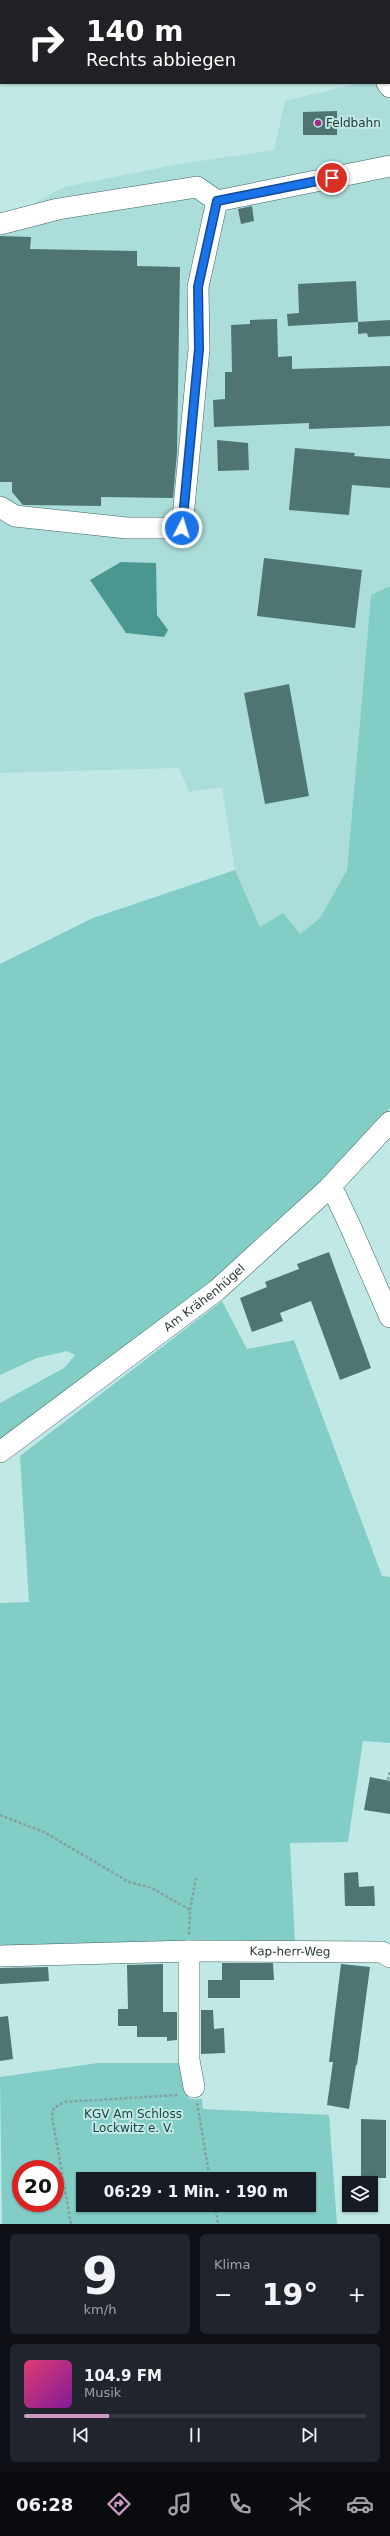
<!DOCTYPE html>
<html lang="de">
<meta charset="utf-8">
<style>
body{margin:0;font-family:"DejaVu Sans",sans-serif;background:#20242c;color:#f1f3f6;height:100vh;display:flex;flex-direction:column;font-size:15px;white-space:nowrap}
*{box-sizing:border-box;margin:0}
p{font-size:13px;color:#9ea1a6}
.icon{flex:none;width:22px;height:22px;fill:none;stroke:currentColor;stroke-width:2;stroke-linecap:round;stroke-linejoin:round}
.map{position:relative;height:2224px;overflow:hidden}
.drawer{display:flex;flex-direction:column;gap:10px;padding:10px;background:#0d0f14;flex:1}
.drawer>*{flex:none}
.guide{position:absolute;left:0px;top:0px;width:390px;height:84px;box-shadow:0 1px 3px #0004;background:#202124;color:#fff;overflow:hidden}
.fabs{position:absolute;left:342px;top:2176px;display:grid;gap:8px}
.fabs a{display:grid;place-items:center;width:36px;height:36px;border-radius:0px;background:#171b24;box-shadow:0 1px 3px #0004;font-size:20px}
.speed{position:absolute;left:12px;top:2160px;display:flex;gap:8px;font-size:20px;font-weight:700;text-align:center}
.speed>*{display:grid;place-content:center;width:52px;height:52px;border-radius:50%;background:#171b24;box-shadow:0 1px 3px #0004;line-height:1}
.speed .limit{border:6px solid #d22;background:#fff;color:#111}
.pin{position:absolute;display:grid;place-items:center;width:34px;height:34px;color:#fff;margin:-17px;border:2px solid #fff;border-radius:50%;box-shadow:0 1px 4px #0007}
.me{position:absolute;width:44px;margin:-22px;rotate:5deg;stroke-linejoin:round;filter:drop-shadow(0 0 3px #0008)}
.turn{display:flex;align-items:center;gap:14px;height:84px;padding:0 20px;font-size:18px}
.turn .icon{width:52px;height:52px;stroke-width:2.5}
.turn b{display:block;font-size:28px;line-height:34px}
.big{font-size:30px;font-weight:600;line-height:1.1}
.drawer .card{flex:1;display:flex;flex-direction:column;justify-content:center;gap:6px;min-width:0;padding:0 14px;border-radius:6px;background:#20242c}
.drawer .dial{align-items:center;gap:0}
.dial b{font-size:52px;line-height:1}
.song{display:flex;align-items:center;gap:12px}
.cover{width:48px;height:48px;border-radius:6px;background:linear-gradient(135deg,hsl(340 70% 55%),hsl(290 70% 35%))}
.played{height:4px;border-radius:2px;background:linear-gradient(90deg,#ce9ac4 25%,#363941 25%)}
.keys{display:flex;justify-content:space-around;direction:ltr}
.heat{display:flex;justify-content:space-between;align-items:center;font-size:22px;direction:ltr}
.drawer .tiles{flex:1;display:grid;gap:10px;grid-template-columns:1fr 1fr}
.card:last-child{grid-column:span 2}
.trip{position:absolute;left:76px;top:2172px;width:240px;height:40px;border-radius:0px;background:#171b24;box-shadow:0 1px 3px #0004;font-weight:600;line-height:40px;text-align:center}
.dock{display:flex;height:64px;justify-content:space-around;align-items:center;background:#090b0e;color:#9ea1a6}
.dock .icon{width:28px;height:28px}
.dock .active{color:#ce9ac4}
.dock b{font-size:18px;color:#f1f3f6}
.map>svg:first-child{display:block}
</style>
<div class="map">
<svg width="390" height="2224" viewBox="0 0 390 2224">
<rect width="100%" height="100%" fill="#c0e9e5"/>
<!-- built -->
<path fill="#abdeda" d="M360 83H378L390 101V586L371 595 347 870 320 918 300 934 260 927 235 870 222 787 189 792 179 768 0 773V215L15 214 64 187 179 164 274 150 285 101Z"/>
<!-- green -->
<path fill="#83cdc7" fill-rule="evenodd" d="M390 586V1108L326 1178 211 1285 0 1442V1403L64 1368 75 1355 67 1351 37 1358 0 1375V964L93 918 235 870 260 927 283 913 300 934 320 918 347 870 371 595Z
M222 1301 247 1349 294 1340 382 1576 390 1577V1743L363 1741 348 1842 290 1843 295 1944 0 1952V1603L29 1602 20 1456Z
M98 2063H184V2091L190 2099H202L203 2109 329 2115 337 2224H2L0 2077ZM21 2169H55V2203H21ZM83 2179H309V2205H83Z"/>
<!-- water -->
<path fill="#4a9792" d="M121 562 156 563 157 615 168 630 164 637 126 633 90 580Z"/>
<!-- building -->
<path fill="#4f7572" d="M337 111V135H303V112Z
M252 206 254 221 241 224 238 209Z
M0 236 31 237 30 249 137 251V266L180 267 177 453 173 498 101 497V506L28 505H23L12 492V482H0Z
M356 281 358 322 288 326 287 314 299 313 298 284Z
M277 319 278 357 292 356V369L390 366V426L309 429V423L214 427 213 400 225 399V372H232L231 325 250 324V320Z
M390 320V336L368 337 367 333 358 334V322Z
M217 440 248 443 249 470 218 471Z
M295 448 355 453 354 456 390 459V488L352 485 349 515 289 510Z
M264 558 362 570 355 628 257 616Z
M289 684 309 796 265 804 244 693Z
M329 1252 371 1368 340 1380 311 1301 280 1313 283 1321 252 1332 240 1298 267 1287 265 1282 299 1269 297 1264Z
M370 1777 390 1781V1814L364 1810Z
M358 1872 359 1887 374 1886 375 1906H345L344 1873Z
M222 1963H273L274 1980H240V1998H208V1980H222Z
M163 1964V2012H177V2040L167 2041V2037H137V2026H118V2009H128L127 1965Z
M341 1964 370 1967 357 2065H356L349 2109 327 2105 333 2062H329Z
M48 1967 49 1981 0 1984V1968Z
M201 2010H213L214 2029 224 2028 225 2053 201 2054Z
M8 2016 13 2059 0 2061V2017Z
M361 2119 386 2120V2178H361Z"/>
<g fill="none" stroke-linecap="round" stroke-linejoin="round">
<defs>
<g id="minor">
<path d="M336 0 337 1"/>
<path d="M387 83 390 87"/>
<path d="M0 224 58 209 197 187 217 201 390 166"/>
<path d="M0 507 15 516 127 528H182L199 349 198 287 217 201"/>
<path d="M329 1188 336 1196 351 1228 390 1317"/>
<path id="s1" d="M0 1452 217 1290 329 1188 390 1122"/>
<path id="s2" d="M189 1951 382 1952 390 1957"/>
<path d="M0 1956 189 1951V2060L194 2087"/>
</g>
</defs>
<!-- minor casing -->
<use href="#minor" stroke="#3d6360" stroke-width="22"/>
<!-- path -->
<path stroke="#82a29e" stroke-width="2.5" stroke-dasharray="3 2" stroke-linecap="butt" d="M388 1780 390 1771
M0 1815 44 1832 129 1882 152 1888 190 1910 189 1934
M190 1910 196 1878
M197 2103 210 2179
M215 2205 218 2224
M71 2224 52 2116 54 2108 64 2102 178 2095"/>
<!-- minor -->
<use href="#minor" stroke="#fff" stroke-width="21"/>
</g>
<g fill="none" stroke-linecap="round" stroke-linejoin="round">
<defs>
<path id="route" d="M182 528 199 349 198 287 217 201 332 178"/>
</defs>
<!-- route casing -->
<use href="#route" stroke="#114b97" stroke-width="10"/>
<!-- route -->
<use href="#route" stroke="#1a73e8" stroke-width="7"/>
</g>
<!-- markers -->
<circle fill="#a32d86" stroke="#c0e9e5" stroke-width="1.5" cx="318" cy="123" r="4"/>
<g text-anchor="middle" dominant-baseline="central" stroke-width="4" stroke-linejoin="round" paint-order="stroke">
<!-- poi labels -->
<g font-size="12" fill="#293a38" stroke="#c0e9e5" text-anchor="start">
<text x="326" y="123">Feldbahn</text>
</g>
<!-- street labels -->
<g font-size="12" fill="#293a38" stroke="#c0e9e5">
<text stroke="none"><textPath href="#s1" startOffset="256">Am Krähenhügel</textPath></text>
<text stroke="none"><textPath href="#s2" startOffset="101">Kap-herr-Weg</textPath></text>
</g>
<!-- park labels -->
<g font-size="12" fill="#1f4442" stroke="#c0e9e5">
<text x="133" y="2114">KGV Am Schloss<tspan x="133" dy="14">Lockwitz e. V.</tspan></text>
</g>
</g>
</svg>
<div class="fabs">
<a><svg class="icon" aria-label="layers" viewBox="0 0 24 24"><path d="M12 4l9 5-9 5-9-5zM3 14l9 5 9-5"/></svg></a>
</div>
<div class="speed"><div class="limit">20</div></div>
<div class="pin" style="left:332px;top:178px;background:#d93025"><svg class="icon" aria-label="arrive" viewBox="0 0 24 24"><path d="M6 21V4h12l-3 4 3 4H6"/></svg></div>
<svg class="me" style="left:182px;top:528px" viewBox="-20 -20 40 40"><circle r="17" fill="#1a73e8" stroke="#fff" stroke-width="3"/><path d="M0-11L8 9 0 5-8 9z" fill="#fff"/></svg>
<div class="trip">06:29 · 1 Min. · 190 m</div>
<div class="guide">
<div class="turn"><svg class="icon" aria-label="right" viewBox="0 0 24 24"><path d="M7 20v-9h11M14 6l5 5-5 5"/></svg><div><b>140 m</b>Rechts abbiegen</div></div>
</div>
</div>
<section class="drawer">
<div class="tiles">
<div class="card dial"><b>9</b><p>km/h</p></div>
<div class="card"><p>Klima</p>
<div class="heat"><a>−</a><b class="big">19°</b><a>+</a></div>
</div>
<div class="card">
<div class="song"><i class="cover"></i><div><b>104.9 FM</b><p>Musik</p></div></div>
<div class="played"></div>
<div class="keys"><svg class="icon" aria-label="previous" viewBox="0 0 24 24"><path d="M18 5L8 12l10 7zM5 5v14"/></svg><svg class="icon" aria-label="pause" viewBox="0 0 24 24"><path d="M8 5v14M16 5v14"/></svg><svg class="icon" aria-label="next" viewBox="0 0 24 24"><path d="M6 5l10 7-10 7zM19 5v14"/></svg></div>
</div>
</div>
</section>
<nav class="dock">
<b>06:28</b>
<svg class="icon active" aria-label="directions" viewBox="0 0 24 24"><path d="M12 3l9 9-9 9-9-9zM9 14v-3h6M13 9l2 2-2 2"/></svg>
<svg class="icon" aria-label="music" viewBox="0 0 24 24"><path d="M9 18V5l10-2v13"/><circle cx="6" cy="18" r="3"/><circle cx="16" cy="16" r="3"/></svg>
<svg class="icon" aria-label="phone" viewBox="0 0 24 24"><path d="M5 4h4l2 5-3 2q2 4 5 5l2-3 5 2v4C11 20 4 13 5 4z"/></svg>
<svg class="icon" aria-label="climate" viewBox="0 0 24 24"><path d="M12 3v18M4 7l16 10M4 17L20 7"/></svg>
<svg class="icon" aria-label="car" viewBox="0 0 24 24"><path d="M5 17H2v-5l4-1 3-4h7l3 4 3 1v5h-3M9 17h6M6 11h13"/><circle cx="7" cy="17" r="2"/><circle cx="17" cy="17" r="2"/></svg>
</nav>
